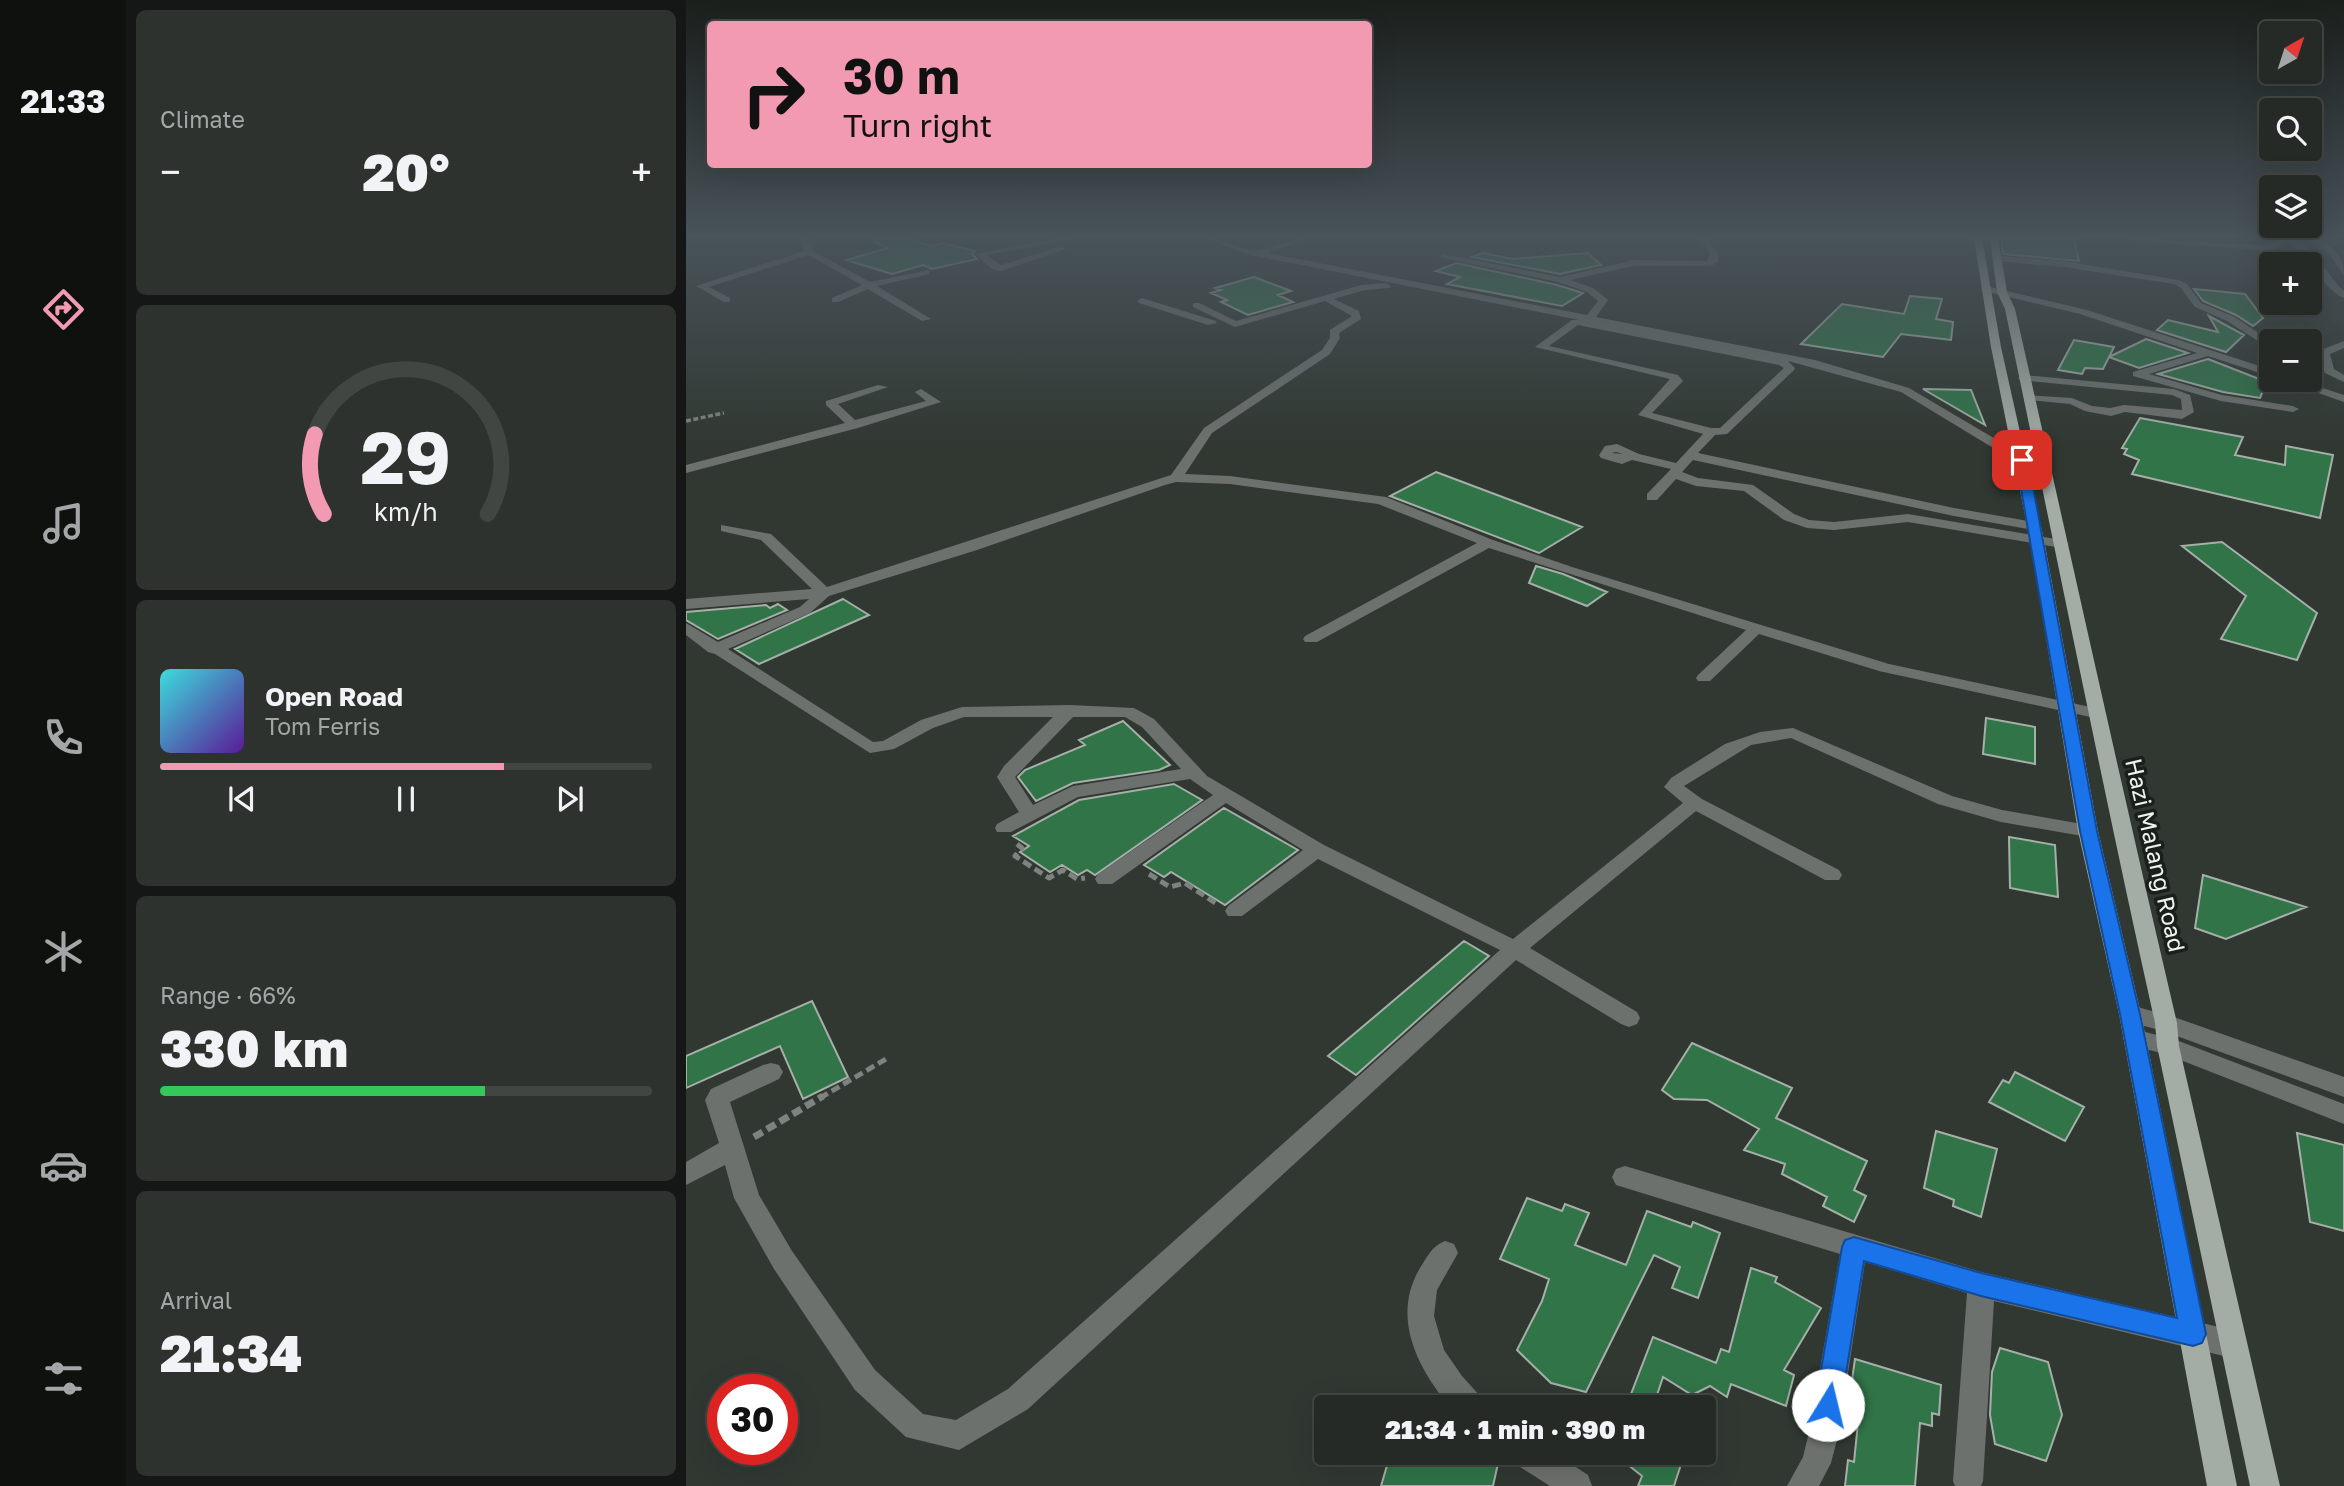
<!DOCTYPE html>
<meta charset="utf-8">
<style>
body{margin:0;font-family:"Golos Text",sans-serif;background:#2d322e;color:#f1f3f6;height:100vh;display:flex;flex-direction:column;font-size:26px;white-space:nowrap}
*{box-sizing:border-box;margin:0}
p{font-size:23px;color:#a3a7a7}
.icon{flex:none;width:38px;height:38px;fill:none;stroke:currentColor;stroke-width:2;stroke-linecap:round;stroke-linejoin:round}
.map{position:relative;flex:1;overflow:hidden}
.drawer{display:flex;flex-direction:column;gap:10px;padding:10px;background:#141715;width:560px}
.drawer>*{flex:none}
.banner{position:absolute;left:21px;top:21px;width:665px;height:147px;border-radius:7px;box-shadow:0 7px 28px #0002,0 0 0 2px #424643;background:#f19ab1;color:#111;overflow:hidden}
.needle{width:46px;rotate:39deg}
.buttons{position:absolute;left:1573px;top:21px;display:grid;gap:14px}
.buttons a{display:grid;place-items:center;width:63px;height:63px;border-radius:7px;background:#252a26;box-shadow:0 7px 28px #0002,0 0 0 2px #424643;font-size:35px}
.speed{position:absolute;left:21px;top:1374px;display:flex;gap:14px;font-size:35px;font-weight:700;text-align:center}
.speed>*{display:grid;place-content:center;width:91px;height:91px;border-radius:50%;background:#252a26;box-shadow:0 7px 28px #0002,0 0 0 2px #424643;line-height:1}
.speed .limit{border:10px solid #d22;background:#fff;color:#111}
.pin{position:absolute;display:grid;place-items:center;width:60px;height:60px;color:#fff;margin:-30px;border-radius:14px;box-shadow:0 4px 10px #0006}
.me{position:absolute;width:77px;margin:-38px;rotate:9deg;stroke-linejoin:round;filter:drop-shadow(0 0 5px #0008)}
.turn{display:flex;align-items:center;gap:24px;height:147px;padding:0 21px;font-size:32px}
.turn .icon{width:91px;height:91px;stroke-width:2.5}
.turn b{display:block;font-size:49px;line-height:60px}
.big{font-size:52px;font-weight:800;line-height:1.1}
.drawer .tile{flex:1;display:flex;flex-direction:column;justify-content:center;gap:10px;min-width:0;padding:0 24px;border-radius:10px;background:#2d322e}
.drawer .dial{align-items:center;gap:0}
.dial svg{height:182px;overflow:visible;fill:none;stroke:#424643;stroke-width:7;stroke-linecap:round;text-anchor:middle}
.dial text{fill:#f1f3f6;stroke:none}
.song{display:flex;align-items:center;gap:21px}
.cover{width:84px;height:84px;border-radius:10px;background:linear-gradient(135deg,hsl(180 70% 55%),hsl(270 70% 35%))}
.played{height:7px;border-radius:4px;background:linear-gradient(90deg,#f19ab1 70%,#424643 70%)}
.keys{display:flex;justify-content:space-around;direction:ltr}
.heat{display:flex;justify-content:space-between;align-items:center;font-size:38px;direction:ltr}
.charge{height:10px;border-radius:5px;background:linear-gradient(90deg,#34c759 66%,#424643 0)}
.trip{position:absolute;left:628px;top:1395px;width:402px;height:70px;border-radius:7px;background:#252a26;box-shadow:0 7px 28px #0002,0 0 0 2px #424643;font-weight:800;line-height:70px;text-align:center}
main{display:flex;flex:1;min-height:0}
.tab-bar{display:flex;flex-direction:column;width:126px;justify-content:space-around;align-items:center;background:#0f110f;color:#a3a7a7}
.tab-bar .icon{width:49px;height:49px}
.tab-bar .active{color:#f19ab1}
.tab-bar b{font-size:32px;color:#f1f3f6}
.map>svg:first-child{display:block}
</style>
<main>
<nav class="tab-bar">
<b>21:33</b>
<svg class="icon active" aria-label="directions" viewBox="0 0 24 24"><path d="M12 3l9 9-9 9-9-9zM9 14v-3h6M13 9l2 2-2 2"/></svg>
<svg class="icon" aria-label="music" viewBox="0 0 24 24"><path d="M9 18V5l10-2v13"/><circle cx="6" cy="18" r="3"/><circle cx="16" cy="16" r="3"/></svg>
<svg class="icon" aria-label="phone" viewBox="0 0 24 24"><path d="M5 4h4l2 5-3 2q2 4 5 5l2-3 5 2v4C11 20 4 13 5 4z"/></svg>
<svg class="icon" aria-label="climate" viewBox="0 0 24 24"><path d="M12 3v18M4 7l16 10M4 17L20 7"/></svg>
<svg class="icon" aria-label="car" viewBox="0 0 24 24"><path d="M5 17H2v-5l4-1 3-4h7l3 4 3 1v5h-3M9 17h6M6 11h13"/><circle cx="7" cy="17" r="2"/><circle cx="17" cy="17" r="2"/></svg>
<svg class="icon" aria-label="filters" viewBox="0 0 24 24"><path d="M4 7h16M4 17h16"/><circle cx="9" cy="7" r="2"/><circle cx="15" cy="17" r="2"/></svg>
</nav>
<section class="drawer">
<div class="tile"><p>Climate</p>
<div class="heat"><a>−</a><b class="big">20°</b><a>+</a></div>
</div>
<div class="tile dial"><svg viewBox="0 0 100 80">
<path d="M14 69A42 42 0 1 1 86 69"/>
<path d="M14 69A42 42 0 0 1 10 34" stroke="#f19ab1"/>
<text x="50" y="56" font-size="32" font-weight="700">29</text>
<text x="50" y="72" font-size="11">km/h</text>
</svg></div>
<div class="tile">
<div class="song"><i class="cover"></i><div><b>Open Road</b><p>Tom Ferris</p></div></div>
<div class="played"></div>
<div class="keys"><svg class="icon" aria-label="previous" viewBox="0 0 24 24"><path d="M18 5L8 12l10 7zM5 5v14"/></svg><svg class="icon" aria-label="pause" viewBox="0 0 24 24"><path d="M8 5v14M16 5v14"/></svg><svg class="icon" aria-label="next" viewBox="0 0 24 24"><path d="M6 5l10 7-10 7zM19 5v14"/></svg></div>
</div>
<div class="tile"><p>Range · 66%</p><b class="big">330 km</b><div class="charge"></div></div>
<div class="tile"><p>Arrival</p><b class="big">21:34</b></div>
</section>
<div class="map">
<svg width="1658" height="1486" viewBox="0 0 1658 1486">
<rect width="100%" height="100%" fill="#313832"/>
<!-- building -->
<path fill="#307448" stroke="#a6afa8" stroke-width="2" d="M190 238H218L246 246 256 243 289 251 286 254 291 259 246 269 237 265 206 274 160 260 202 248 188 242Z
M1315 238H1388L1393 261 1317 254Z
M797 253 826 259 902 253 915 265 874 274 786 257Z
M770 263 871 285 897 293 876 306 761 284 774 277 750 271Z
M568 277 605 291 592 295 607 302 562 315 535 302 541 300 525 293 535 290 529 288Z
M1508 289 1559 294 1577 318 1567 326 1550 315 1517 301Z
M1224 296 1256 299 1250 319 1267 322 1265 340 1215 334 1197 357 1115 344 1156 304 1218 314Z
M1523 316 1558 335 1540 352 1471 330 1482 320 1532 332Z
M1460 339 1502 353 1453 368 1423 357 1417 369 1399 368 1396 374 1372 370 1388 340 1428 347 1423 357Z
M1522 359 1581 382 1574 398 1537 392 1472 374Z
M1237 389 1285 390 1299 425Z
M1454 418 1557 437 1549 455 1599 465 1600 446 1647 455 1634 518 1446 474 1453 460 1438 454 1441 449 1436 448Z
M750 472 896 527 853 553 704 496Z
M1536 542 1631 613 1611 660 1535 639 1560 596 1496 546Z
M850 566 877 574 921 592 901 606 843 583Z
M157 599 183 615 73 664 49 649Z
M92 604 101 610 32 639 0 620V612L80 605 84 608Z
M1300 718 1349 727V764L1297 754Z
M437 721 484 765 473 770 387 783 350 801 332 777 339 770 399 745 393 740Z
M488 784 516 800 409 875 401 870 392 875 376 865 364 872 334 852 343 846 327 836 393 800Z
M538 808 612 850 539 905 485 872 478 877 458 865Z
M1323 837 1369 845 1372 897 1324 888Z
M1517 875 1620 907 1540 939 1509 928Z
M778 941 803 956 670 1075 642 1056Z
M126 1001 162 1077 117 1099 94 1046 0 1088V1056Z
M1006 1043 1106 1088 1090 1118 1181 1161 1168 1190 1180 1196 1168 1222 1137 1206 1141 1197 1096 1174 1099 1164 1058 1150 1073 1129 1021 1100 988 1099 976 1090Z
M1329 1072 1398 1107 1379 1141 1303 1102 1317 1080 1323 1083Z
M1250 1131 1311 1149 1295 1217 1267 1206 1268 1200 1238 1188Z
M1611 1133 1658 1145V1231L1624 1222Z
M841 1198 876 1211 879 1204 903 1213 889 1245 940 1265 961 1211 1005 1227 1007 1222 1034 1233 1012 1298 986 1288 994 1267 968 1255 900 1392 865 1383 831 1350 856 1301 863 1279 814 1259Z
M1065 1268 1091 1277 1089 1282 1135 1308 1098 1370 1108 1375 1100 1406 1045 1384 1041 1397 1024 1386 1006 1395 977 1377 967 1407H940L967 1337 1030 1363 1035 1349 1043 1352Z
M1314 1348 1362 1362 1376 1415 1360 1461 1309 1444 1304 1415 1306 1372Z
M1169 1359 1255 1385 1253 1415 1246 1413V1426L1234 1423 1229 1486H1159L1162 1460 1168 1462 1174 1403 1168 1401 1169 1388 1165 1387Z
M705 1452H784L813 1459 807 1486H695Z
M926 1452H999L988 1486H952L956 1476Z"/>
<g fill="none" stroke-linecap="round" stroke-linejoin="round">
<!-- path-far2 -->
<path stroke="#7d847f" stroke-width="3.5" stroke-dasharray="5 2.5" stroke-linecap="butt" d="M0 421 38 413"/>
<!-- path-far1 -->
<path stroke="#7d847f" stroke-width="5" stroke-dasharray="9 4.5" stroke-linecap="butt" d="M331 844 336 848 329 856 363 878 377 870 391 879 399 878
M463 874 484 887 499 883 531 904
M134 1098 200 1059"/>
<!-- path -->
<path stroke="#7d847f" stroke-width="7" stroke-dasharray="10 5" stroke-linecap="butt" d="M68 1137 137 1096"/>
<!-- minor -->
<path fill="#6d716e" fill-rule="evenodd" d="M116 238H124L127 251 184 282 243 270V274L191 286 245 319 236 321 182 289 152 302H146V298L176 285 122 255 23 287 44 298V302H38L10 286 118 251Z
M374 238H392L300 255 315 265 376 246 380 249 315 271 306 269 289 254Z
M519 238C537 238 555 252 572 250 590 247 606 238 625 238L582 253 901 315 912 301 901 292 872 282 753 257 757 254 874 277 948 260 1021 261 1024 254 1013 238H1021L1032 254V262L1025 266H948L884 280 907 288 920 298 922 300 910 317 1129 360 1223 388 1340 457 1362 464 1356 468 1332 463 1215 392 1102 361 1109 368 1108 370 1041 434 1029 435 1012 453 1268 508 1348 522 1355 526 1348 530 1268 516 1007 460 996 472 1012 478 1067 485 1108 514 1123 520 1148 522 1222 514 1376 540 1383 544 1376 548 1222 522 1148 530 1121 528 1098 520 1058 491 1010 486 990 479 971 500H961V494L985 469 946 460 936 464 915 458 913 455 919 446 931 444 953 454 990 463 1017 434 952 415 984 379 849 347 886 320H893L560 254ZM892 325 1093 365 1098 368 1034 428H1025L966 413 997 381 992 375 863 346ZM930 452 937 454 926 453Z
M1442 238 1580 245C1586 243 1597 238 1600 238 1619 234 1644 279 1658 291V298C1637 289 1625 259 1603 243L1585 250 1583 259 1588 264H1586V270L1574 259 1576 250 1446 241Z
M1623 238C1643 238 1658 255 1658 275L1641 251Z
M1313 256 1378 261 1493 280 1501 284 1515 303 1549 317 1584 341 1575 343 1541 321 1509 307 1495 288 1488 284 1378 267 1310 261Z
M700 283 705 286 703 288 679 290 648 299 673 311 675 319 653 333 654 338 644 354 526 433 499 474 544 476 700 497 807 540 886 567 1203 664 1409 708 1417 713 1409 718 1193 671 1073 634 1024 681H1012L1010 678 1012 675 1060 630 803 548 631 642H619L617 639 619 636 791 543 692 504 544 484 490 482 479 485 291 550 143 596 124 613 42 649 187 742 197 741 235 720 276 707 384 705 448 708 468 719 521 776 638 845 827 939 997 803 978 787 985 778 1039 744 1074 732 1107 728 1266 796 1316 810 1402 825 1412 831 1402 837 1315 822 1252 804 1105 738 1065 745 998 786 1016 799 1153 870 1156 875 1153 880H1139L1010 811 844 948 951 1012 954 1018 951 1024 943 1027 935 1024 830 960 342 1409 273 1450 220 1437 169 1390 88 1269 48 1198 39 1165 0 1185V1162L33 1143 19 1100 25 1089 77 1065 85 1063 93 1065 97 1072 93 1079 44 1102 73 1195 106 1251 189 1370 237 1414 270 1420 322 1389 814 950 632 859 556 916H542L539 911 542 906 617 850 540 803 426 884H412L409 879 412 874 527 795 504 779 392 797 325 832H311L309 828 311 824 333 812 311 777 318 766 367 717H278L247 728 208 749 184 753 29 654 22 652 0 635V623L32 642 114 607 123 599 0 609V599L126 589 75 540 35 531V525L85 534 141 587 485 475 518 428 636 350 644 338V330L666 316 639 301 549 327 507 307V303H513L550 321 675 285ZM387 717H439L456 727 495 769 387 786 347 805 329 777Z
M1300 286 1401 310 1586 370V377L1522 356 1463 374 1536 395 1607 406 1613 409 1607 412 1535 401 1447 376V372L1511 353 1394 314 1297 291 1295 289Z
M456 298 530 321 531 323 522 325 453 303 451 301Z
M1658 341V348L1644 354 1648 369 1658 375V382L1639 373 1633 358 1635 350Z
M1338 375 1488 389 1504 395 1508 412 1496 419 1439 412 1425 416 1399 411 1384 404 1343 400 1339 399V395L1386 398 1406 406 1424 408 1438 405 1496 410 1495 399 1486 395 1334 380 1332 378Z
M1596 380H1612L1658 395V402Z
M192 385 202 387 152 404 169 420 240 401 229 392 235 389 255 402 172 428 0 473V465L159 423 140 405V401Z
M1444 1005 1488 1017 1658 1077V1097L1477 1031 1436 1020 1433 1014 1436 1008Z
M1448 1029 1490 1040 1658 1104V1124L1479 1054 1440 1044 1437 1038 1440 1032Z
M939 1166 1295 1272 1546 1330 1556 1334 1560 1344 1556 1354 1546 1358 1308 1301 1297 1481 1295 1486H1269L1267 1481 1281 1293 1179 1262 1153 1432 1145 1463 1133 1486H1101L1117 1457 1123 1432 1154 1254 930 1185 926 1177 930 1169Z
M759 1241 768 1244 772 1253 751 1290 748 1316 758 1350 776 1376 795 1397 800 1407H764C731 1367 705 1317 734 1268 741 1257 746 1246 759 1241Z
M824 1452H867L902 1475 906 1486H864L828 1463Z"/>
<!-- major -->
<path fill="#a3aca5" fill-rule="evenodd" d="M1288 238H1296L1315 347 1358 540 1412 831 1455 1014 1551 1486H1521L1433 1014 1392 831 1344 540 1305 347Z
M1304 238H1312L1321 292 1329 309C1383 547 1435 785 1491 1023L1493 1046 1594 1486H1564L1471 1046 1469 1023C1416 785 1369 547 1319 309L1311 292Z"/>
</g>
<!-- sky -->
<linearGradient id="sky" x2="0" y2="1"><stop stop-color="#1b1f1c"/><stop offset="0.53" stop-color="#48535a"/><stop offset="1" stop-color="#48535a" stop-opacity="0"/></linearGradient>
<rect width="1658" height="446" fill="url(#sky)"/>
<!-- route -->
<path fill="#1a73e8" stroke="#114b97" stroke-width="2" d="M1336 456 1342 460 1411 831 1454 1014 1520 1334 1516 1343 1507 1346 1295 1296 1178 1261 1155 1405 1152 1415 1142 1419 1133 1415 1129 1405 1156 1247 1159 1240 1168 1237 1295 1273 1491 1318 1434 1014 1394 831 1330 460Z"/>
<g text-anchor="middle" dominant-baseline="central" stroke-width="7" stroke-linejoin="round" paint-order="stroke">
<!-- street labels -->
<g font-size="23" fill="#edf3ef" stroke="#1b1f1c">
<text transform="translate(1470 855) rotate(77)">Hazi Malang Road</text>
</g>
</g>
</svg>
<div class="buttons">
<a><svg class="needle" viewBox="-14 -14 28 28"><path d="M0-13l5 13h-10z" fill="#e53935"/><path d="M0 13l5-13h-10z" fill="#a3a7a7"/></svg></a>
<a><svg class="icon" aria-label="search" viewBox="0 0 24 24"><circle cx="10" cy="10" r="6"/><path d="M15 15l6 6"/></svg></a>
<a><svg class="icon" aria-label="layers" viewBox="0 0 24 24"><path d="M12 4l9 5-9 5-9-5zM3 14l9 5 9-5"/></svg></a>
<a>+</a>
<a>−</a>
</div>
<div class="speed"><div class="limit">30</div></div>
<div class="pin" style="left:1336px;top:460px;background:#d93025"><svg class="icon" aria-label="arrive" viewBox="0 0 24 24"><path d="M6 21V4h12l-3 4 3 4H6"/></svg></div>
<svg class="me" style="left:1142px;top:1405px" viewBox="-20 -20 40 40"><circle r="19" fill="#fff"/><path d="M0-13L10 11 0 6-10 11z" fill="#1a73e8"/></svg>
<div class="trip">21:34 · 1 min · 390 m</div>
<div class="banner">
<div class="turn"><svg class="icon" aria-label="right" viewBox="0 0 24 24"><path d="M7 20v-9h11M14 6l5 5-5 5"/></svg><div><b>30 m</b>Turn right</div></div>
</div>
</div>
</main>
